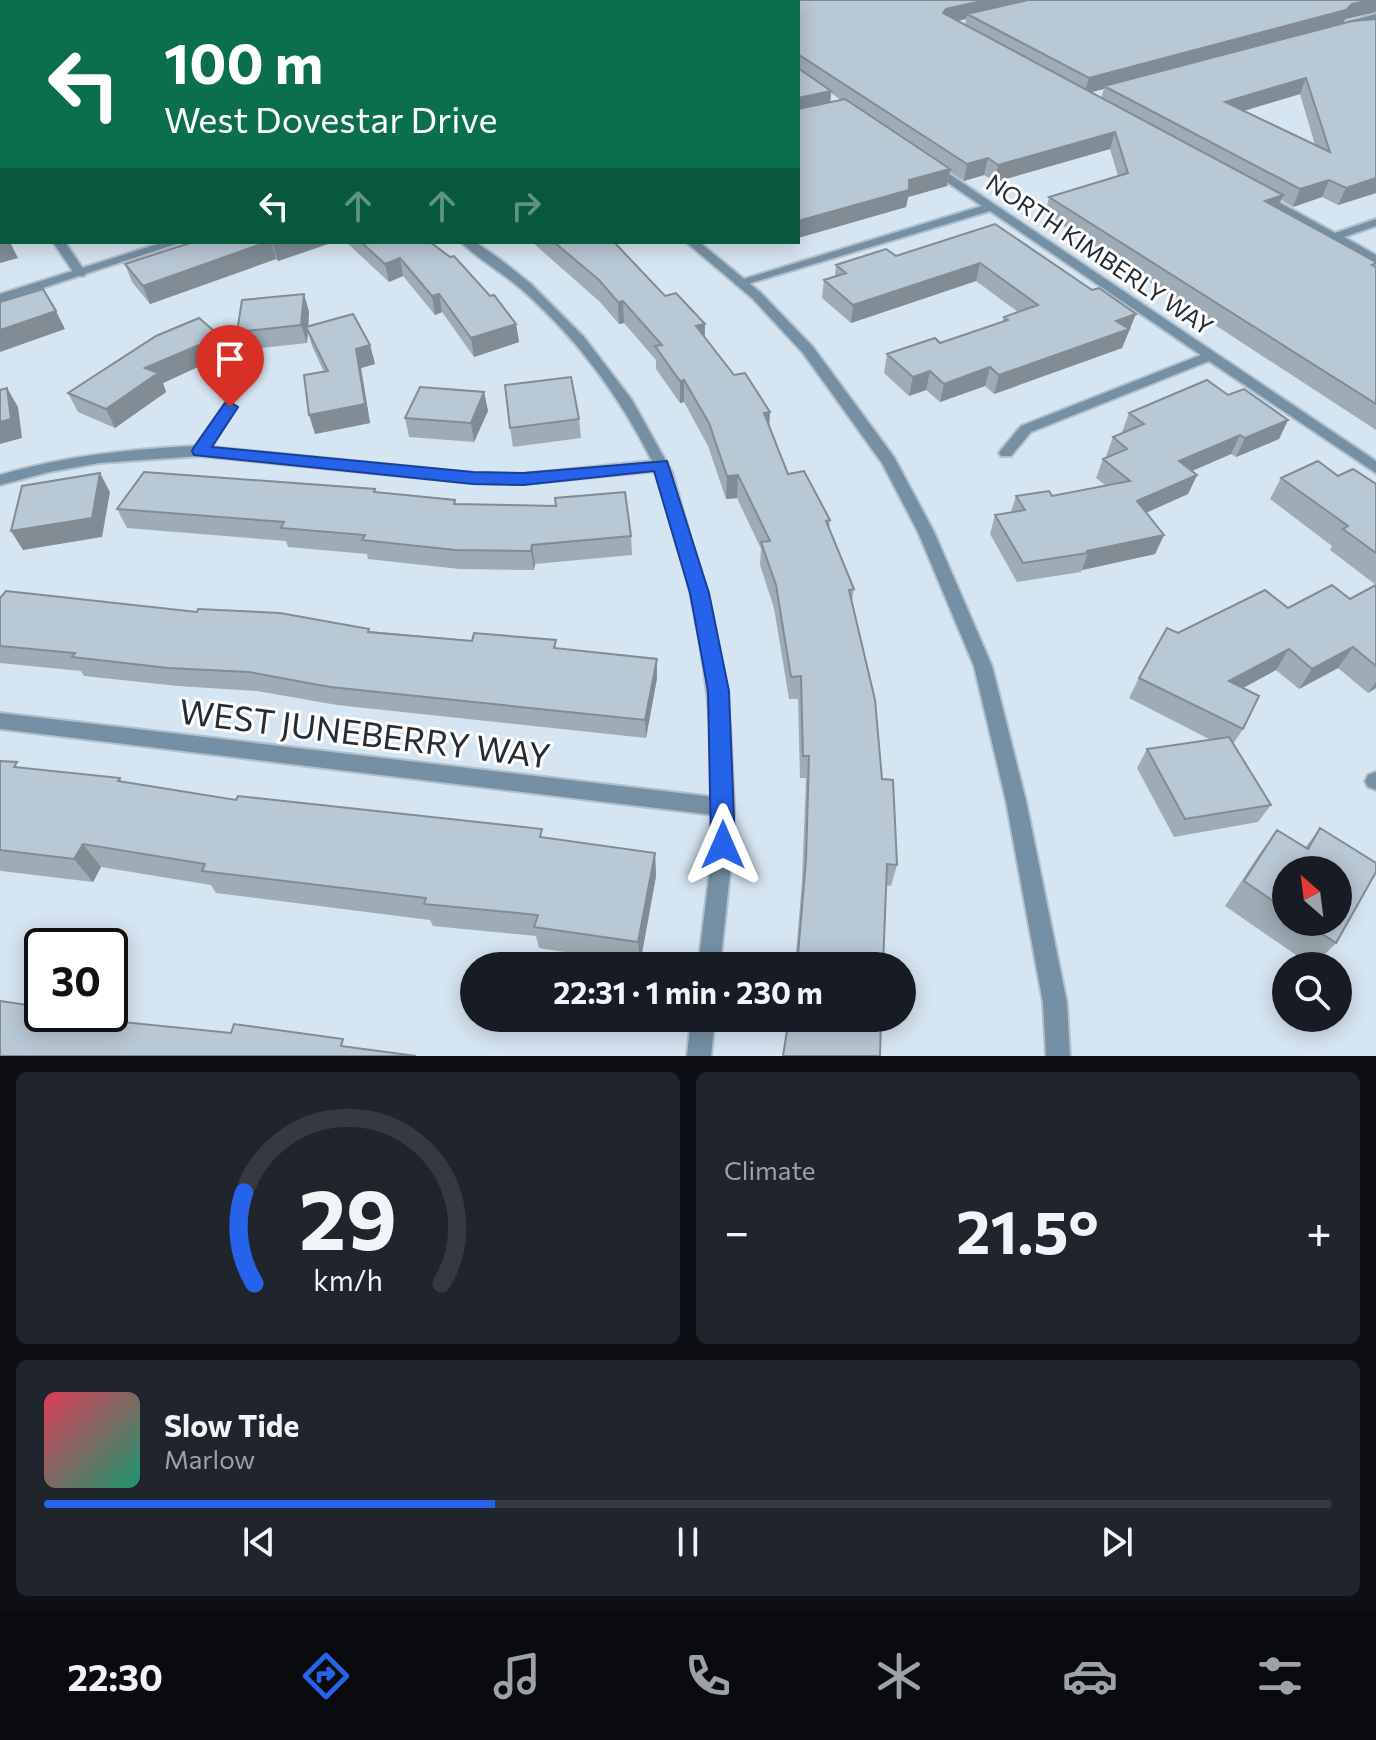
<!DOCTYPE html>
<meta charset="utf-8">
<style>
body{margin:0;font-family:Commissioner,sans-serif;background:#20242c;color:#f1f3f6;height:100vh;display:flex;flex-direction:column;font-size:30px;white-space:nowrap}
*{box-sizing:border-box;margin:0}
p{font-size:26px;color:#9ea1a6}
.icon{flex:none;width:44px;height:44px;fill:none;stroke:currentColor;stroke-width:2;stroke-linecap:round;stroke-linejoin:round}
.map{position:relative;height:1056px;overflow:hidden}
.drawer{display:flex;flex-direction:column;gap:16px;padding:16px;background:#0d0f14;flex:1}
.drawer>*{flex:none}
.hud{position:absolute;left:0px;top:0px;width:800px;height:244px;box-shadow:0 4px 20px #0003;background:#0b6e4f;color:#fff;overflow:hidden}
.needle{width:52px;rotate:332deg}
.controls{position:absolute;left:1272px;top:856px;display:grid;gap:16px}
.controls a{display:grid;place-items:center;width:80px;height:80px;border-radius:50%;background:#171b24;box-shadow:0 4px 20px #0003;font-size:40px}
.speed{position:absolute;left:24px;top:928px;display:flex;gap:16px;font-size:40px;font-weight:700;text-align:center}
.speed>*{display:grid;place-content:center;width:104px;height:104px;border-radius:50%;background:#171b24;box-shadow:0 4px 20px #0003;line-height:1}
.speed .limit{border:4px solid #111;border-radius:12px;background:#fff;color:#111}
.pin{position:absolute;display:grid;place-items:center;width:68px;height:68px;color:#fff;margin:-82px -34px;border-radius:50% 50% 50% 0;rotate:-45deg;box-shadow:0 0 8px #0007}
.pin .icon{rotate:45deg}
.me{position:absolute;width:88px;margin:-44px;rotate:0deg;stroke-linejoin:round;filter:drop-shadow(0 0 6px #0008)}
.turn{display:flex;align-items:center;gap:28px;height:168px;padding:0 32px;font-size:36px}
.turn .icon{width:104px;height:104px;stroke-width:2.5}
.turn b{display:block;font-size:56px;line-height:68px}
.lanes{display:flex;align-items:center;height:76px;padding:0 32px;background:#0003;justify-content:center;gap:40px;direction:ltr}
.lanes .off{opacity:.35}
.big{font-size:60px;font-weight:700;line-height:1.1}
.drawer .card{flex:1;display:flex;flex-direction:column;justify-content:center;gap:12px;min-width:0;padding:0 28px;border-radius:12px;background:#20242c}
.drawer .dial{align-items:center;gap:0}
.dial svg{height:208px;overflow:visible;fill:none;stroke:#363941;stroke-width:7;stroke-linecap:round;text-anchor:middle}
.dial text{fill:#f1f3f6;stroke:none}
.song{display:flex;align-items:center;gap:24px}
.cover{width:96px;height:96px;border-radius:12px;background:linear-gradient(135deg,hsl(350 70% 55%),hsl(160 70% 35%))}
.played{height:8px;border-radius:4px;background:linear-gradient(90deg,#2563eb 35%,#363941 35%)}
.keys{display:flex;justify-content:space-around;direction:ltr}
.heat{display:flex;justify-content:space-between;align-items:center;font-size:44px;direction:ltr}
.drawer .tiles{flex:1;display:grid;gap:16px;grid-template-columns:1fr 1fr}
.card:last-child{grid-column:span 2}
.trip{position:absolute;left:460px;top:952px;width:456px;height:80px;border-radius:40px;background:#171b24;box-shadow:0 4px 20px #0003;font-weight:700;line-height:80px;text-align:center}
.dock{display:flex;height:128px;justify-content:space-around;align-items:center;background:#090b0e;color:#9ea1a6}
.dock .icon{width:56px;height:56px}
.dock .current{color:#2563eb}
.dock b{font-size:36px;color:#f1f3f6}
.map>svg:first-child{display:block}
</style>
<div class="map">
<svg width="1376" height="1056" viewBox="0 0 1376 1056">
<rect width="100%" height="100%" fill="#d5e5f1"/>
<g fill="none" stroke-linecap="round" stroke-linejoin="round">
<defs>
<path id="minor" d="M1376 14V20L1352 27 1376 25V31L1345 33 1341 30 1347 22Z
M0 164H2V171H0Z
M928 165H936L1376 461V473L1209 361 1031 432 1011 456H1001L999 453 1001 450 1021 426 1201 355 990 211 744 285H736L734 282 982 206 928 169Z
M1258 195H1266L1335 233 1376 219V226L1344 237 1376 255V264L1258 199Z
M53 242H65L86 273 84 276H76Z
M461 242H475L501 260 530 283 584 337 632 400 672 472 711 610 730 727 734 805 733 845 720 966H698L711 860 714 815 0 729V713L714 797C712 687 692 575 656 471L523 484 473 483 200 456 99 463 49 472 0 485V475C64 456 129 449 196 446L225 404 230 403 237 407 210 447 473 473 523 474 652 461C619 395 576 337 520 288 501 272 478 259 461 242Z
M1375 772H1376V790L1368 787 1365 781 1368 775Z
M691 1018H715L711 1056H687Z"/>
<path id="tertiary" d="M300 0H308V2H300Z
M0 15H2V21H0Z
M164 242H182L0 302V294Z
M686 242H699L760 292 813 347 894 457 934 532 992 666 1026 801 1067 1003 1070 1056H1046L1043 1003 1006 801 974 666 918 532 882 463 803 353 752 298Z"/>
</defs>
<!-- minor casing -->
<use href="#minor" stroke="#b2c0cb" stroke-width="4"/>
<!-- tertiary casing -->
<use href="#tertiary" stroke="#b2c0cb" stroke-width="4"/>
<!-- minor -->
<use href="#minor" fill="#7590a4" fill-rule="evenodd"/>
<!-- tertiary -->
<use href="#tertiary" fill="#7590a4" fill-rule="evenodd"/>
</g>
<!-- wall -->
<path fill="#9eacb6" fill-rule="evenodd" d="M346 0H1376V12L1346 19 1342 24 1376 19V193L1338 205 1322 197 1293 207 1281 200 1278 208 1376 262V430L1045 214 1049 197 1118 176 1110 149 995 182 984 175 964 181 950 172 947 186 908 197 906 207 798 238V2H346ZM966 19 965 25 958 21ZM1104 89 1101 98 1091 92ZM831 93 841 100 830 102ZM1300 94 1315 145 1244 111Z
M0 24H2V148H0Z
M995 224 1129 332 1128 333 1122 348 994 394 985 386 940 402 926 390 909 396 884 373 887 354 940 343 1002 322 1004 317 1018 312 976 281 851 323 822 298 824 280 835 276 836 265 896 256Z
M193 242H334L278 261 276 259 150 304 132 282 125 264Z
M346 242H430L516 324 519 342 474 357 442 312 435 315 403 276 389 282Z
M532 242H614L665 296 705 324V337L769 427 788 474 830 520 829 529 854 589 852 601 897 865 891 886 886 885 883 966H795L802 881 806 778H800L798 699H789L774 608 760 565 761 549 737 498 726 499 708 446 684 402 680 403 656 369V360L624 323 619 324 600 302Z
M304 294 309 312 308 326 370 345 375 364 361 368 370 423 315 434 324 372 312 346 308 332 307 343 243 350 237 332Z
M220 336 226 354 163 383 166 392 115 428 78 412 68 393Z
M484 392 488 411 474 442 409 437 405 418Z
M1228 395 1288 420 1279 439 1236 457 1231 454 1192 471 1197 475 1188 494 1146 513 1164 535 1155 554 1082 570 1081 572 1017 582 990 534 995 515 1011 512 1016 496H1052L1105 485 1096 478 1103 459 1107 457 1106 456 1113 437 1123 433 1122 432 1129 413Z
M579 419 581 438 513 447 510 428Z
M1338 476 1376 484V585L1330 550 1332 546 1270 499 1281 478Z
M375 489 376 492 455 500 456 504 631 536 632 555 535 564 534 570 459 569 368 559 367 554 288 547 286 541 127 528 117 509Z
M1376 585V688L1368 693 1338 668 1299 689 1276 670 1243 688V729L1233 744 1271 805 1258 822 1174 837 1137 768 1147 749 1211 740 1129 698 1139 678 1178 633 1288 608 1350 599Z
M0 598 557 648 657 678 646 738 337 705 257 691 178 686 84 676 81 671 0 663Z
M0 761 21 768 120 778 122 782 236 800 544 837 655 853 656 876 640 964 539 948 536 936 433 926 430 920 216 893 211 885 101 867 93 882 1 871 0 870Z
M1320 828 1376 863V872L1336 943 1313 966H1312L1225 906 1258 856 1277 830 1305 848ZM1286 870H1338V922H1286Z"/>
<!-- shaded-wall -->
<path fill="#818c94" d="M0 0H10L9 2H2V8Z
M986 0H1046L967 14 966 19 943 24V13L946 9Z
M1371 0H1376V12L1346 19 1340 25 1104 86V89L1084 94 1089 78Z
M1306 78 1300 94 1219 118 1225 102Z
M831 91 830 107 798 114V98Z
M1115 132 1110 149 995 182 998 165Z
M988 158 984 175 964 181 967 164Z
M950 169 947 186 908 197 906 207 798 238V221L909 180Z
M1376 178V193L1338 205 1346 188Z
M1329 180 1322 197 1293 207 1300 189Z
M1283 195 1276 212 1265 201Z
M4 242H10L18 258 0 263V243Z
M267 242H271L276 259 150 304 143 286Z
M276 242H334L278 261 272 243Z
M400 258 403 276 389 282 385 264Z
M980 263 976 281 851 323 853 305Z
M304 294 309 312 308 330 306 327 308 332 307 343 301 325Z
M439 294 442 312 435 315 432 296Z
M623 301 624 323 619 324 618 302Z
M56 311 65 329 0 352V330Z
M1136 314 1122 348 994 394 999 375 1116 321Z
M516 324 519 342 474 357 471 338Z
M705 324 704 346 696 326Z
M220 336 226 354 163 383 166 392 115 428 106 409 145 368Z
M370 345 375 364 361 368 370 423 315 434 309 415 356 349Z
M990 367 985 386 940 402 944 384Z
M930 371 926 390 909 396 913 377Z
M684 380V402L680 403V381Z
M7 388 18 407 22 438 0 444V422Z
M484 392 488 411 474 442 471 423Z
M770 412 769 434 764 413Z
M1288 420 1279 439 1236 457 1245 438Z
M1240 435 1231 454 1171 480 1179 461Z
M100 473 110 492 102 537 23 550 11 531Z
M738 475 737 498 726 499 727 476Z
M1197 475 1188 494 1129 520 1137 501Z
M1164 535 1155 554 1082 570 1088 553 1087 551Z
M532 545 535 564 534 570 531 551Z
M1353 647 1338 668 1299 689 1312 669Z
M1289 649 1276 670 1217 702 1229 681Z
M657 659V678L646 738 645 720Z
M1376 682V688L1368 693Z
M83 844 101 867 93 882 74 859Z
M655 853 656 876 640 964 638 942Z"/>
<!-- building -->
<path fill="#b8c8d4" stroke="#818c94" stroke-width="2" fill-rule="evenodd" d="M346 0H986L946 9 943 13 1283 195 1265 201 1376 262V263L1372 265 1376 267V404L1049 197 1128 173 1115 132 998 165 988 158 967 164 799 55 798 62V2H347Z
M1028 0H1371L1352 4 1346 10 1089 78 967 14Z
M1376 19V178L1346 188 1329 180 1300 189 1104 86 1352 21ZM1306 78 1330 152 1225 102Z
M0 24H2V131H0Z
M798 68 831 91 798 98V103Z
M845 99 950 169 909 180V190L798 221V109Z
M0 224 2 228V242H4L0 243Z
M995 224 1092 290 1099 288 1136 314 1116 321 1129 329 999 375 990 367 944 384 930 371 913 377 887 354 935 338 940 343 1008 320 1004 317 1038 305 980 263 853 305 824 280 846 273 836 265 886 249 896 256Z
M193 242H267L143 286 125 264Z
M361 242H430L450 257 454 256 490 296 494 295 516 324 471 338 439 294 432 296 400 258 385 264Z
M554 242H614L665 296 676 293 705 324 696 326 734 375 745 373 770 412 764 413 788 474 804 471 830 520 826 521 854 589 849 590 875 700 882 779 893 780 897 865 887 864 883 966H797L806 860 809 756H803L801 676 791 677 776 585 761 542 770 541 738 475 727 476 709 423 684 380 680 381 655 346 662 345 623 301 618 302 599 280Z
M43 289 56 311 0 330V302Z
M304 294 301 325 237 332 242 300Z
M353 314 370 345 356 349 365 404 309 415 304 375 328 371 306 327Z
M199 318 220 336 145 368 158 373 106 409 68 393 156 336Z
M571 377 579 419 510 428 505 385Z
M1207 380 1228 395 1244 389 1288 420 1245 438 1240 435 1179 461 1197 475 1137 501 1164 535 1087 551 1088 553 1023 563 995 515 1025 510 1016 496 1049 491 1052 496 1130 481 1103 459 1127 449 1113 437 1144 424 1129 413Z
M420 387 484 392 471 423 405 418Z
M7 388 11 419 0 422V390Z
M1318 461 1338 476 1353 469 1376 484V553L1343 529 1348 526 1281 478Z
M144 472 375 489 374 492 455 500 454 504 556 506 555 498 625 492 631 536 532 545 531 551 455 550 362 540 365 535 281 528 284 522 117 509Z
M100 473 92 518 11 531 22 486Z
M1332 585 1350 599 1376 585V666L1353 647 1312 669 1289 649 1229 681 1259 696 1243 729 1139 678 1167 628 1178 633 1265 590 1288 608Z
M6 591 197 612 198 609 280 613 369 629 368 632 472 641 474 633 556 640 554 648 657 659 645 720 330 687 249 672 168 668 72 657 75 653 0 646V598Z
M1229 737 1271 805 1185 819 1147 749Z
M0 761 17 762 14 767 120 778 118 781 236 800 238 796 542 829 540 837 655 853 638 942 534 927 538 915 424 904 426 898 202 871 205 864 83 844 74 859 0 850Z
M1320 828 1376 863V872L1336 943 1304 922H1338V870H1286V910L1244 881 1277 830 1308 849Z
M0 1001 42 1007V1014H74L72 1017 231 1033 234 1024 343 1039 341 1046 416 1056H0Z
M789 1018H881L880 1056H783Z"/>
<!-- route -->
<path fill="#2563eb" stroke="#184099" stroke-width="2" d="M230 402 238 407 212 447 473 472 523 473 667 461 709 593 729 691 735 845 731 853 723 856 714 853 711 845 708 691 690 593 654 471 523 485 473 484 194 455 192 451 194 447 225 403Z"/>
<g text-anchor="middle" dominant-baseline="central" stroke-width="6" stroke-linejoin="round" paint-order="stroke">
<!-- far-street labels -->
<g font-size="24" fill="#262c31" stroke="#fff">
<text transform="translate(1100 254) rotate(34)">NORTH KIMBERLY WAY</text>
</g>
<!-- near-street labels -->
<g font-size="34" fill="#262c31" stroke="#fff">
<text transform="translate(365 732) rotate(7)">WEST JUNEBERRY WAY</text>
</g>
</g>
</svg>
<div class="controls">
<a><svg class="needle" viewBox="-14 -14 28 28"><path d="M0-13l5 13h-10z" fill="#e53935"/><path d="M0 13l5-13h-10z" fill="#9ea1a6"/></svg></a>
<a><svg class="icon" aria-label="search" viewBox="0 0 24 24"><circle cx="10" cy="10" r="6"/><path d="M15 15l6 6"/></svg></a>
</div>
<div class="speed"><div class="limit">30</div></div>
<div class="pin" style="left:230px;top:407px;background:#d93025"><svg class="icon" aria-label="arrive" viewBox="0 0 24 24"><path d="M6 21V4h12l-3 4 3 4H6"/></svg></div>
<svg class="me" style="left:723px;top:845px" viewBox="-20 -20 40 40"><path d="M0-17L14 15 0 8-14 15z" fill="#2563eb" stroke="#fff" stroke-width="4"/></svg>
<div class="trip">22:31 · 1 min · 230 m</div>
<div class="hud">
<div class="turn"><svg class="icon" aria-label="left" viewBox="0 0 24 24"><path d="M17 20v-9H6M10 6l-5 5 5 5"/></svg><div><b>100 m</b>West Dovestar Drive</div></div>
<div class="lanes"><svg class="icon" aria-label="left" viewBox="0 0 24 24"><path d="M17 20v-9H6M10 6l-5 5 5 5"/></svg><svg class="icon off" aria-label="ahead" viewBox="0 0 24 24"><path d="M12 20V5M6 11l6-6 6 6"/></svg><svg class="icon off" aria-label="ahead" viewBox="0 0 24 24"><path d="M12 20V5M6 11l6-6 6 6"/></svg><svg class="icon off" aria-label="right" viewBox="0 0 24 24"><path d="M7 20v-9h11M14 6l5 5-5 5"/></svg></div>
</div>
</div>
<section class="drawer">
<div class="tiles">
<div class="card dial"><svg viewBox="0 0 100 80">
<path d="M14 69A42 42 0 1 1 86 69"/>
<path d="M14 69A42 42 0 0 1 10 34" stroke="#2563eb"/>
<text x="50" y="56" font-size="32" font-weight="700">29</text>
<text x="50" y="72" font-size="11">km/h</text>
</svg></div>
<div class="card"><p>Climate</p>
<div class="heat"><a>−</a><b class="big">21.5°</b><a>+</a></div>
</div>
<div class="card">
<div class="song"><i class="cover"></i><div><b>Slow Tide</b><p>Marlow</p></div></div>
<div class="played"></div>
<div class="keys"><svg class="icon" aria-label="previous" viewBox="0 0 24 24"><path d="M18 5L8 12l10 7zM5 5v14"/></svg><svg class="icon" aria-label="pause" viewBox="0 0 24 24"><path d="M8 5v14M16 5v14"/></svg><svg class="icon" aria-label="next" viewBox="0 0 24 24"><path d="M6 5l10 7-10 7zM19 5v14"/></svg></div>
</div>
</div>
</section>
<nav class="dock">
<b>22:30</b>
<svg class="icon current" aria-label="directions" viewBox="0 0 24 24"><path d="M12 3l9 9-9 9-9-9zM9 14v-3h6M13 9l2 2-2 2"/></svg>
<svg class="icon" aria-label="music" viewBox="0 0 24 24"><path d="M9 18V5l10-2v13"/><circle cx="6" cy="18" r="3"/><circle cx="16" cy="16" r="3"/></svg>
<svg class="icon" aria-label="phone" viewBox="0 0 24 24"><path d="M5 4h4l2 5-3 2q2 4 5 5l2-3 5 2v4C11 20 4 13 5 4z"/></svg>
<svg class="icon" aria-label="climate" viewBox="0 0 24 24"><path d="M12 3v18M4 7l16 10M4 17L20 7"/></svg>
<svg class="icon" aria-label="car" viewBox="0 0 24 24"><path d="M5 17H2v-5l4-1 3-4h7l3 4 3 1v5h-3M9 17h6M6 11h13"/><circle cx="7" cy="17" r="2"/><circle cx="17" cy="17" r="2"/></svg>
<svg class="icon" aria-label="filters" viewBox="0 0 24 24"><path d="M4 7h16M4 17h16"/><circle cx="9" cy="7" r="2"/><circle cx="15" cy="17" r="2"/></svg>
</nav>
